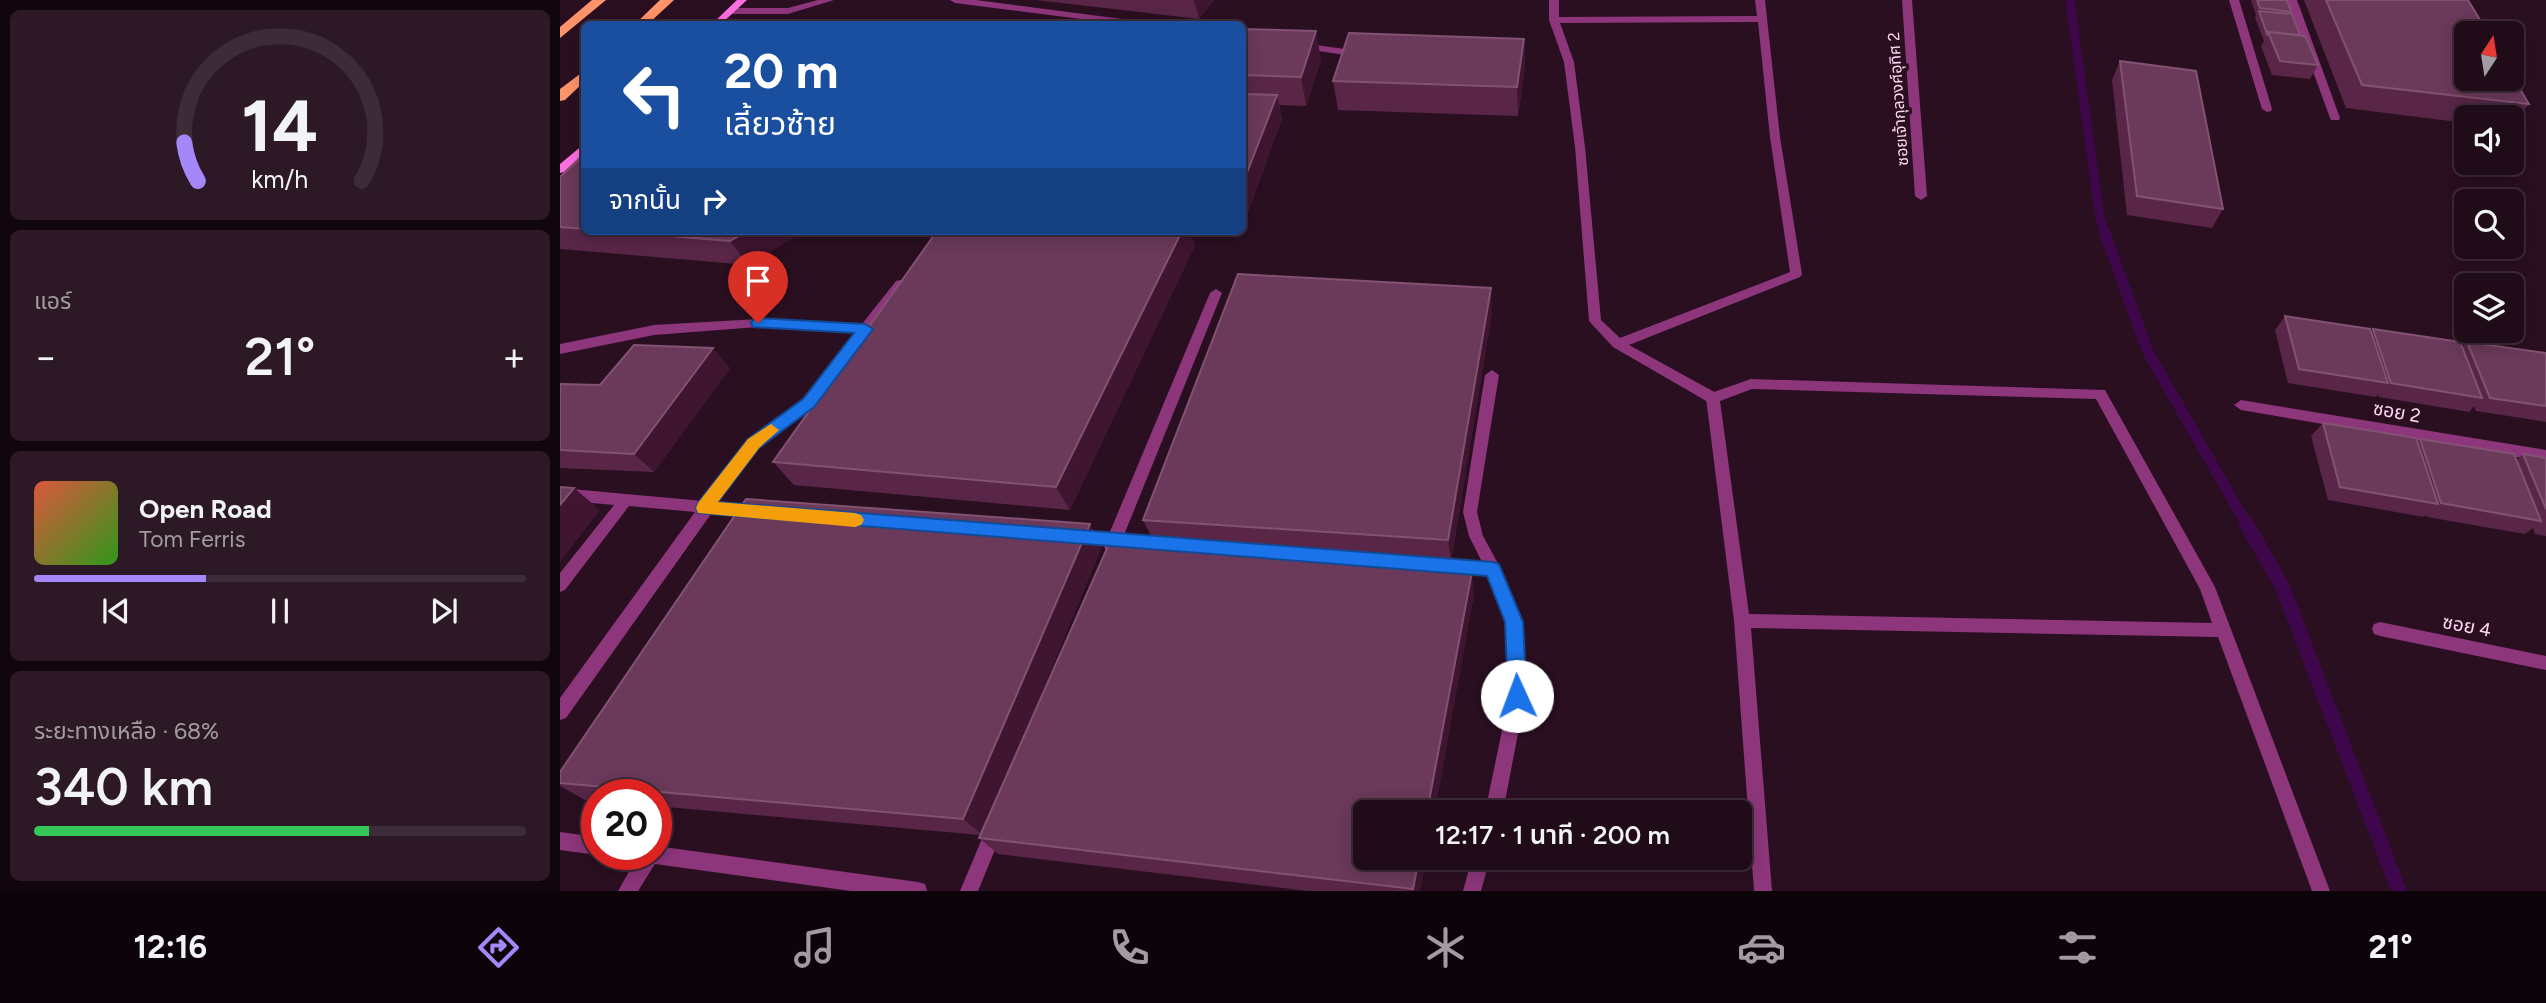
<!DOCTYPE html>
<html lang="th">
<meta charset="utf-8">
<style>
body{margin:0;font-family:Figtree,"Noto Sans Thai",sans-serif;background:#2d1926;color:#f1f3f6;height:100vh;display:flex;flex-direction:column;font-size:26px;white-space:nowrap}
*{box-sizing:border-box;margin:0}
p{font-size:23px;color:#a29ba2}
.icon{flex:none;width:38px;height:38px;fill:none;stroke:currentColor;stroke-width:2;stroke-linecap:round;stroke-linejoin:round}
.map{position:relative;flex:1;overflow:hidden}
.drawer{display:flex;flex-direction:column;gap:10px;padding:10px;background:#12060e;width:560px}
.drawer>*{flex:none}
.hud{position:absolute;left:21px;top:21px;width:665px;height:214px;border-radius:10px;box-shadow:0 4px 18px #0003,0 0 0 2px #3d2b38;background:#1a4fa0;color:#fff;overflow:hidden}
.needle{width:46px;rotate:12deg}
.controls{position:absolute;left:1894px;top:21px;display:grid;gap:14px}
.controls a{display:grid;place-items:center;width:70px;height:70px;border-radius:10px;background:#200b19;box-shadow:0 4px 18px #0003,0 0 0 2px #3d2b38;font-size:35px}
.speed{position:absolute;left:21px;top:779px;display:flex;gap:14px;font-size:35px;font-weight:700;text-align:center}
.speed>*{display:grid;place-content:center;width:91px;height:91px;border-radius:50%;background:#200b19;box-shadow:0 4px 18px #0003,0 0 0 2px #3d2b38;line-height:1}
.speed .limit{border:10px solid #d22;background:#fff;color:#111}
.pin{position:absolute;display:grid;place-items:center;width:60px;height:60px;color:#fff;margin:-72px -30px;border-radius:50% 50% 50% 0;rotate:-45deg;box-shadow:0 0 7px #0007}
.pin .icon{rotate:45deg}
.me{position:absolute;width:77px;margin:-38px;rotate:358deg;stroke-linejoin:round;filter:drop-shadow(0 0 5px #0008)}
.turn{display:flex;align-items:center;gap:24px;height:147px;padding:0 28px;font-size:32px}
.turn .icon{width:91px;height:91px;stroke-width:2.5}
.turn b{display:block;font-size:49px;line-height:60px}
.then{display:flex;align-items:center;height:66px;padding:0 28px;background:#0003;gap:14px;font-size:26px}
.big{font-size:52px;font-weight:600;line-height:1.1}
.drawer .tile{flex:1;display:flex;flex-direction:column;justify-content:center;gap:10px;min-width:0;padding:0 24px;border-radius:10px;background:#2d1926}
.drawer .dial{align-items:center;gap:0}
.dial svg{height:182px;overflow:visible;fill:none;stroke:#3d2b38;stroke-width:7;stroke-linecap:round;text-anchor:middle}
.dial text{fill:#f1f3f6;stroke:none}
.song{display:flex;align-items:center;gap:21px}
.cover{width:84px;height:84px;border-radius:10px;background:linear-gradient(135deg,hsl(10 70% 55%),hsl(110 70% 35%))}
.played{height:7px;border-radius:4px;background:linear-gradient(90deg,#a587fa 35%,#3d2b38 35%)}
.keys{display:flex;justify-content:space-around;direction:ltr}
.heat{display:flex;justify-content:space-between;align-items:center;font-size:38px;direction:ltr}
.charge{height:10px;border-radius:5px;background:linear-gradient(90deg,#34c759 68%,#3d2b38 0)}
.trip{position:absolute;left:793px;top:800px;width:399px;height:70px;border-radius:10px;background:#200b19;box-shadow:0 4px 18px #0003,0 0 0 2px #3d2b38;font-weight:600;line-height:70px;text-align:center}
.tab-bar{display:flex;height:112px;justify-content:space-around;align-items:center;background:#0d040a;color:#a29ba2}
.tab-bar .icon{width:49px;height:49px}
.tab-bar .current{color:#a587fa}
.tab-bar b{font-size:32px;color:#f1f3f6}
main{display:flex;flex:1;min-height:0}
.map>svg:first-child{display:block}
</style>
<main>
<section class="drawer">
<div class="tile dial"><svg viewBox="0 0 100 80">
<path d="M14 69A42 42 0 1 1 86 69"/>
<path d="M14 69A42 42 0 0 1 8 52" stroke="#a587fa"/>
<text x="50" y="56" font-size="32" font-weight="700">14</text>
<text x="50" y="72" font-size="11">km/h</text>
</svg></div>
<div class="tile"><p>แอร์</p>
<div class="heat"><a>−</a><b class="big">21°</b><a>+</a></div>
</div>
<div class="tile">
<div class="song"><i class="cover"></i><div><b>Open Road</b><p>Tom Ferris</p></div></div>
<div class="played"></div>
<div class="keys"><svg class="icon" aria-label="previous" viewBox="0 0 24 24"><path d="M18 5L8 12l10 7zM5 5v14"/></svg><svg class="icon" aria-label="pause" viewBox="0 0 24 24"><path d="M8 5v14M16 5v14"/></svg><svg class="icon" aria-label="next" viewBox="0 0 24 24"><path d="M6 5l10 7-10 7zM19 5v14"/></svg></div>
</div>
<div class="tile"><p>ระยะทางเหลือ · 68%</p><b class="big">340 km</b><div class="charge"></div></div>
</section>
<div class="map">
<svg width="1986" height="891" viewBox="0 0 1986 891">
<rect width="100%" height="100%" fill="#2a0f21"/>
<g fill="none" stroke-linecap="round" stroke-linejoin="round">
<!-- stream-far2 -->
<path stroke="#3e074b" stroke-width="9" d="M1510 0 1540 219 1545 233"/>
<!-- stream-far1 -->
<path stroke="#3e074b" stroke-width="11" d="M1544 231 1588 352 1687 525"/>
<!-- stream -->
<path stroke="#3e074b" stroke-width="15" d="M1686 523 1722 586 1839 891"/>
<!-- service -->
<path fill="#8d367b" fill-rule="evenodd" d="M258 0H274L228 14H170L165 11 170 8H228Z
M390 0H416L578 21 583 24H560L395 3Z
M989 0H999V17L1197 16 1195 0H1205L1220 137 1242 274 1240 277 1069 345 1158 394 1160 398 1158 402H1148L1053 347 1029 321 1015 147 1004 62 989 20ZM1198 22 1210 137 1230 272 1060 338 1041 320 1025 147 1014 62 1000 23Z
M1342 0H1352L1367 196 1361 200 1355 196Z
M1669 0H1679L1712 109 1711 111 1707 112 1702 109Z
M1727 0H1737L1780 118 1779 120H1771L1770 118Z
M740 43 800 51 805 54 800 57 737 48 735 46Z
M340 280 344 281 346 284 344 287 253 407 198 447 158 503 197 506 202 508 204 512 202 516 197 518 151 514 6 718 0 720V698L135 512 69 506 5 590 0 592V573L54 505 0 500V488L143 501 188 439 243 399 295 333 198 327 94 335 0 354V344L94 325 198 319 302 324 336 281Z
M656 289 662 293 564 535 572 537 574 541 572 545 559 547 556 551 551 553 546 551 544 546 516 542 514 538 516 534 521 532 549 534 650 293Z
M932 370 939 375 917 512 923 536 941 569 962 622 965 697 943 812H925L949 697 946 622 928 575 664 555 659 553 656 549 659 545 664 543 922 562 909 536 903 512 925 375Z
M435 819 441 822 444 828 418 891H400L429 822Z
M0 832 37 837V854H40L37 855 0 850Z
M96 846 358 882 365 884 367 891H291L95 864 78 891H58L79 854H96Z
M912 858H930L921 891H903Z"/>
<!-- minor -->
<path fill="#8d367b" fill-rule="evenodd" d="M1191 379 1545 390 1655 587 1770 891H1752L1658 637 1191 628 1212 891H1194L1174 621 1146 398 1148 394ZM1192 389 1536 399 1640 589 1652 623 1189 614 1160 401Z
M1681 400 1986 450V462L1681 410 1674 405Z
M1820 622 1986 656V670L1820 636 1814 634 1812 629 1814 624Z"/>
<!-- secondary -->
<path fill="#ff6fe3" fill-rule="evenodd" d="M177 0H187L161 24H152Z
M24 144V153L4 172 0 173V164Z"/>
<!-- trunk -->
<path fill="#ff946a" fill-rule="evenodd" d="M32 0H46L0 38V27Z
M100 0H114L88 24H75Z
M24 71V82L5 100 0 101V89Z"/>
</g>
<!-- wall -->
<path fill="#592647" d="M476 0H654L639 19Z
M1691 0H1727L1731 12 1730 14 1740 35 1758 65 1750 79 1712 75 1701 46 1704 41 1695 18 1696 15Z
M1744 0H1908L1969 104 1951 126V117H1906V123L1786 108Z
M682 29 761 60 746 106 719 105 722 119 682 228Z
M964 39 965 68 958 116 778 110 773 81Z
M1560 61 1663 209 1652 228 1567 215 1552 80Z
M24 154V231H243L189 265 0 249V177Z
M662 231H681L680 234Z
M635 245 510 510 234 485 213 462Z
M932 312 891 562 603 542 914 594 860 891H748L438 854 419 838 420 835 96 806V794H37V801L25 800 0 786V772L542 546 459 747 594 542 583 520Z
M1725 316 1811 331 1813 329 1902 347 1907 342 1986 353V422L1916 411 1914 406 1909 412 1819 397 1818 394 1816 397 1728 383 1715 330Z
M170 368 94 472 0 468V384L40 385Z
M1763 423 1857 441 1860 439 1957 460 1963 454 1986 458V536L1975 534 1973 528 1965 534 1867 517 1866 515 1864 517 1768 500 1751 436Z"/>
<!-- shaded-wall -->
<path fill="#3f1530" d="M634 0H654L639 19Z
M756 31 761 60 746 106 741 77Z
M964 39 965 68 958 116 957 87Z
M717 95 722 119 682 228V186Z
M187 231H243L189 265 170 241Z
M622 231H630L635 245 510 510 496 487Z
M931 288 932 312 891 562 888 540Z
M153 348 170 368 94 472 74 454Z
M14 488 40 510 0 562V505Z
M530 524 542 546 423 835 403 819Z
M912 572 914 594 875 812H867Z
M859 858H866L860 891H854L853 889Z"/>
<!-- building -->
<path fill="#6b395a" stroke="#825272" stroke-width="2" d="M1697 0H1727L1731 12 1700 8Z
M1766 0H1908L1928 33H1906V79H1951V74L1969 104 1802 85Z
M1699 11 1732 14 1740 35 1708 32 1707 34Z
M682 29 756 31 741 77 682 75Z
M1708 32 1745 36 1758 65 1720 61Z
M789 33 964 39 957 87 773 81Z
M1560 61 1636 71 1663 209 1577 196Z
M682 94 717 95 682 186Z
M24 154V229L0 227V177Z
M49 231H187L170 241Z
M377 231H622L496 487 213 462Z
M678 274 931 288 888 540 583 520Z
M1725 316 1810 329 1828 383 1739 369Z
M1813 329 1900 342 1922 398 1831 383Z
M1907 342 1986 353V406L1930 398Z
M74 345 153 348 74 454 0 450V384L40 385Z
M1763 423 1856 438 1878 504 1780 487Z
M1860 439 1954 454 1981 521 1881 503Z
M1963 454 1986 458V509Z
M0 487 14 488 0 505Z
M186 499 530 524 403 819 0 783V772Z
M552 537 912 572 867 812H805V858H859L853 889 419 838Z"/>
<!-- route -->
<path fill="#1a73e8" stroke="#114b97" stroke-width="2" d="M198 318 305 324 313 329 254 407 199 448 158 502 933 562 939 564 963 622 967 696 964 703 957 705 950 703 948 696 945 622 927 576 138 513 136 508 138 503 188 439 243 399 294 333 193 327 191 323 193 320Z"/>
<!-- slow -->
<path fill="#f59e0b" d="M211 424 219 430 199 448 158 502 295 513 301 515 304 520 301 525 295 527 138 513 136 508 138 503 188 439Z"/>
<g text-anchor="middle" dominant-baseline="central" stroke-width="7" stroke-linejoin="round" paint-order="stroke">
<!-- far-street labels -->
<g font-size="16" fill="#ffd8f4" stroke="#2a0f21">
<text transform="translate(1338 99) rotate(-94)">ซอยเจ้ากุลวงศ์อุทิศ 2</text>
</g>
<!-- street labels -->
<g font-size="19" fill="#ffd8f4" stroke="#2a0f21">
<text transform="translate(1837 412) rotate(10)">ซอย 2</text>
<text transform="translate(1907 626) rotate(11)">ซอย 4</text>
</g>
</g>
</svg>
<div class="controls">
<a><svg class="needle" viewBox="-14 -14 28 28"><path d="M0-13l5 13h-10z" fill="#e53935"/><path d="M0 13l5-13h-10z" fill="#a29ba2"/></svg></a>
<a><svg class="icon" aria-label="sound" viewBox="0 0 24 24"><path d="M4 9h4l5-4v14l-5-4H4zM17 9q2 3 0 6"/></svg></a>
<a><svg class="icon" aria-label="search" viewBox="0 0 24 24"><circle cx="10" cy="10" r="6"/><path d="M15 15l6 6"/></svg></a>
<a><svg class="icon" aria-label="layers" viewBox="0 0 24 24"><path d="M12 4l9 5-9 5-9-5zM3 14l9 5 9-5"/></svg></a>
</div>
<div class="speed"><div class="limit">20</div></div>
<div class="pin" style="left:198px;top:323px;background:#d93025"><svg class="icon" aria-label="arrive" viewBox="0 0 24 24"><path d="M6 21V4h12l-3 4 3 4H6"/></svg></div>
<svg class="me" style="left:957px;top:696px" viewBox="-20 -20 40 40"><circle r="19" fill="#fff"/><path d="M0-13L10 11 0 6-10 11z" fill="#1a73e8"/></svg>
<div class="trip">12:17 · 1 นาที · 200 m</div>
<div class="hud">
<div class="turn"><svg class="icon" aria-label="left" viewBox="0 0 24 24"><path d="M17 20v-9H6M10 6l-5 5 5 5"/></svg><div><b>20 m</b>เลี้ยวซ้าย</div></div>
<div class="then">จากนั้น<svg class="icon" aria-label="right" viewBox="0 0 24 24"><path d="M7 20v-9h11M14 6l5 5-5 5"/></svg></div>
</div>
</div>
</main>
<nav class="tab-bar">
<b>12:16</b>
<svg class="icon current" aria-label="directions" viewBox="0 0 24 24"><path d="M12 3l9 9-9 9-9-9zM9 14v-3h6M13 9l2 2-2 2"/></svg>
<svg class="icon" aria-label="music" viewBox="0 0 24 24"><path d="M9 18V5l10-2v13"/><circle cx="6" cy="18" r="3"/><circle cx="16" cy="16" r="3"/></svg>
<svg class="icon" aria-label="phone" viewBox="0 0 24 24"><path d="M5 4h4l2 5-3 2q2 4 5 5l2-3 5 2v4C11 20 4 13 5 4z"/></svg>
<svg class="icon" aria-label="climate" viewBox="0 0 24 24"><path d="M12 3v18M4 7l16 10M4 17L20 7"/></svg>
<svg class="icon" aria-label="car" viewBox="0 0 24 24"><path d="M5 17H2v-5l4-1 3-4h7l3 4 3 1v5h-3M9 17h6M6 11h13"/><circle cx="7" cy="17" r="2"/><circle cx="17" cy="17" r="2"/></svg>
<svg class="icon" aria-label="filters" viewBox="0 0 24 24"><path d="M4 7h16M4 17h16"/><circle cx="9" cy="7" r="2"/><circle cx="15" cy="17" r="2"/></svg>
<b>21°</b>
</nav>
